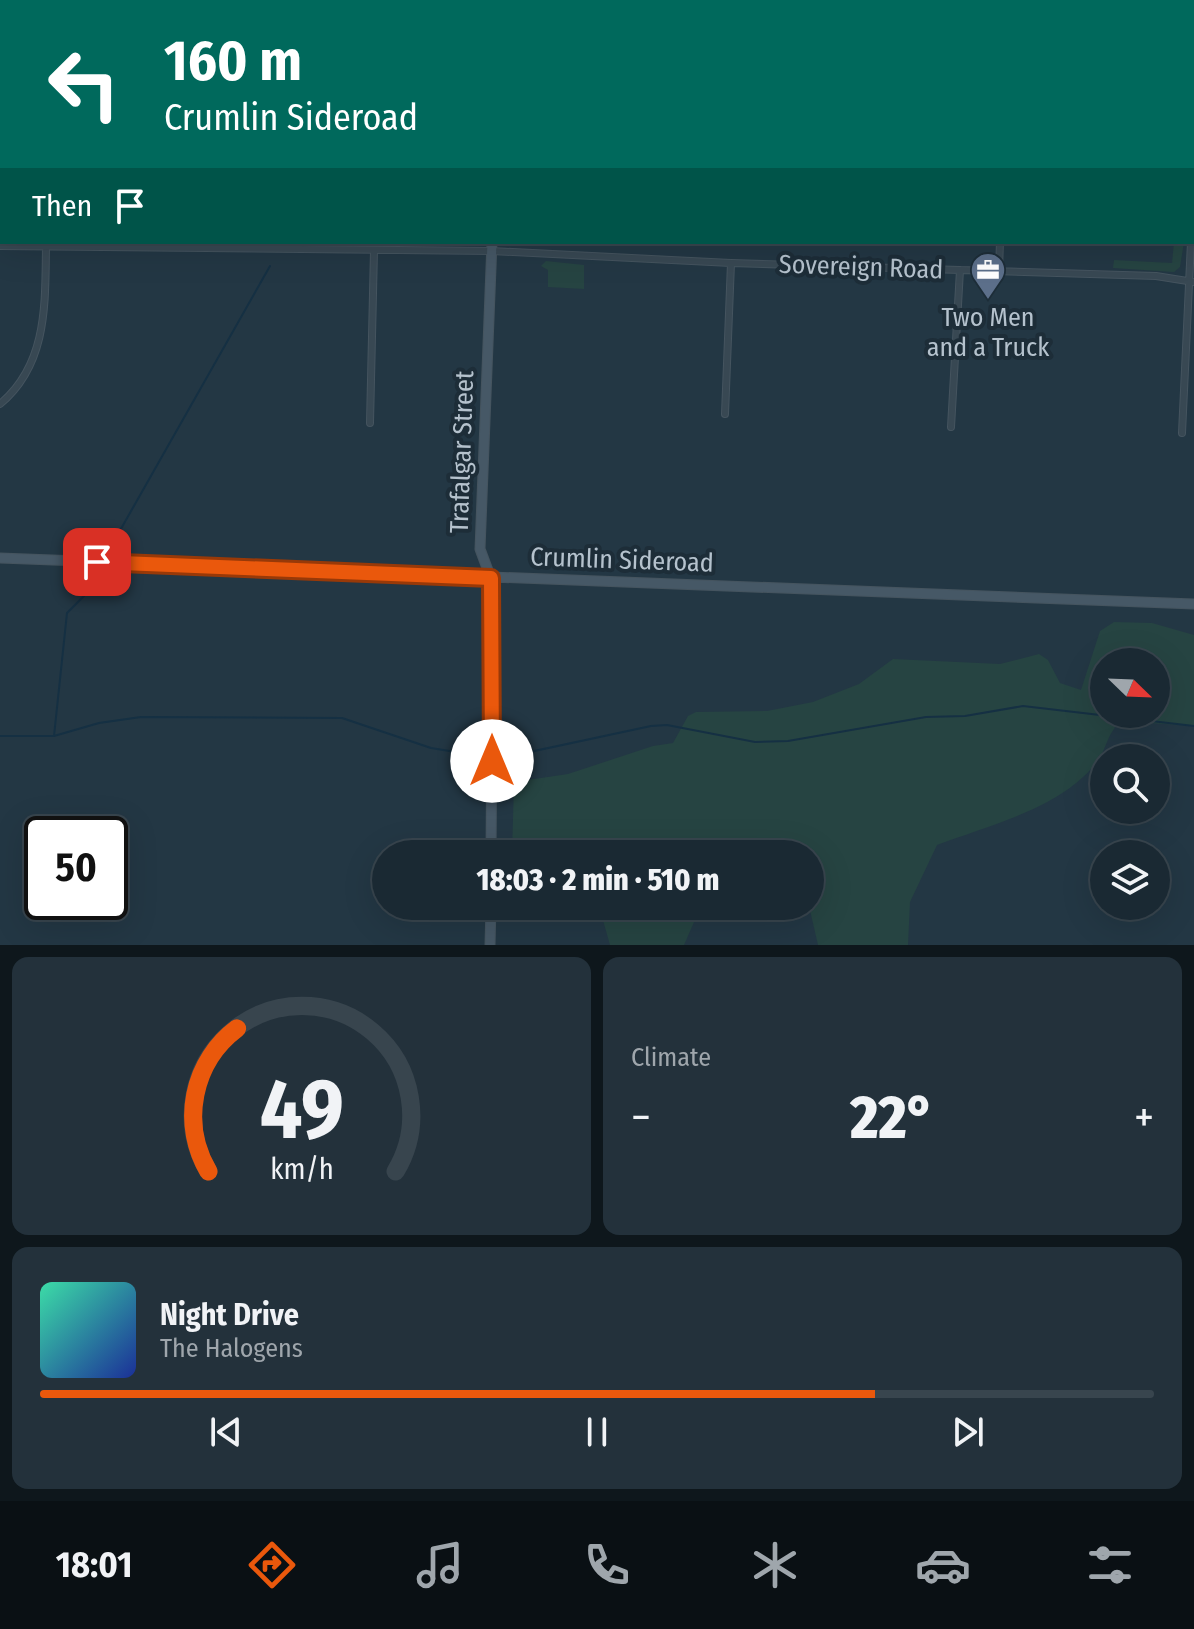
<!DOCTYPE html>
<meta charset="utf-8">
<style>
body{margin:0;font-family:"Fira Sans Condensed",sans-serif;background:#23313b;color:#f1f3f6;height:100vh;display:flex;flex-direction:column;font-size:30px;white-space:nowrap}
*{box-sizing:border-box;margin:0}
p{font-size:26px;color:#9fa6ac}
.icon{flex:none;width:44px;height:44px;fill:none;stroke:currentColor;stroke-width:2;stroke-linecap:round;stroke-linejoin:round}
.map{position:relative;height:945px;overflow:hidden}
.details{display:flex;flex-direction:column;gap:12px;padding:12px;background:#0e171c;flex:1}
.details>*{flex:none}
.top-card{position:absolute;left:0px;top:0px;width:1194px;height:244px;box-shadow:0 8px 32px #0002,0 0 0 2px #38454e;background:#00695c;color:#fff;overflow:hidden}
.needle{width:52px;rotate:113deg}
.fabs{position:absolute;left:1090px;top:648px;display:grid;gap:16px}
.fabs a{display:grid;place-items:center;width:80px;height:80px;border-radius:50%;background:#1a2933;box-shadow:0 8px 32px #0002,0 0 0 2px #38454e;font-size:40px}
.speed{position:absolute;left:24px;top:816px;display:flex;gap:16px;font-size:40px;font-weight:700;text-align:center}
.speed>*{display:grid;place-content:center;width:104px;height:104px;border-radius:50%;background:#1a2933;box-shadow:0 8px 32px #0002,0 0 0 2px #38454e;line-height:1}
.speed .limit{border:4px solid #111;border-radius:12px;background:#fff;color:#111}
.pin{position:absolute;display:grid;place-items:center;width:68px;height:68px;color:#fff;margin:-34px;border-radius:16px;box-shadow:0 4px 12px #0006}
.me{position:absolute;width:88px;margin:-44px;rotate:0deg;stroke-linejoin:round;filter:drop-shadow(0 0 6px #0008)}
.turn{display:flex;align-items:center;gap:28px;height:168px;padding:0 32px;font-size:36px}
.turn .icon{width:104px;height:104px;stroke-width:2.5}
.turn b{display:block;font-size:56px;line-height:68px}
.then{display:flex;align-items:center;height:76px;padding:0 32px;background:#0003;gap:16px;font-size:30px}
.big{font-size:60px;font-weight:800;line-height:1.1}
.details .card{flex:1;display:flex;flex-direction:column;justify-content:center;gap:12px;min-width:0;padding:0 28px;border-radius:16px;background:#23313b}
.details .dial{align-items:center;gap:0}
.dial svg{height:208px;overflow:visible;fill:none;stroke:#38454e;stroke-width:7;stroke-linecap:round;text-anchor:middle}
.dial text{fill:#f1f3f6;stroke:none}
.song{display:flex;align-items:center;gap:24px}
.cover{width:96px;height:96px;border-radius:12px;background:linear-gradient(135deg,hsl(160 70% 55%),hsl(230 70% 35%))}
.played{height:8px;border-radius:4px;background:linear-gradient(90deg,#ea580c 75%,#38454e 75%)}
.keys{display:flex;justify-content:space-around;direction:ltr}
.heat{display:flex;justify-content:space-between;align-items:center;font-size:44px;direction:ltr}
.details .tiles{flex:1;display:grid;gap:12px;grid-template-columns:1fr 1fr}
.card:last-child{grid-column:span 2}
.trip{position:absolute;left:372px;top:840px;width:452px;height:80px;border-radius:40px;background:#1a2933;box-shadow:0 8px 32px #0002,0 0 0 2px #38454e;font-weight:800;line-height:80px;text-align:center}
.tab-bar{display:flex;height:128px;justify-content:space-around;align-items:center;background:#0a1014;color:#9fa6ac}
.tab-bar .icon{width:56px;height:56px}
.tab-bar .active{color:#ea580c}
.tab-bar b{font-size:36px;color:#f1f3f6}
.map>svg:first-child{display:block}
</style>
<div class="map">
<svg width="1194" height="945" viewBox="0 0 1194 945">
<rect width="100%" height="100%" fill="#233744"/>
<!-- green -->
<path fill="#264442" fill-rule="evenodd" d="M1174 242H1184L1180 267 1174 272 1113 268 1114 260 1172 263Z
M546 261 584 265V289L548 287V270L541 266Z
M1114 622 1152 623 1194 635V726L1121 721C1107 733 1107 749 1096 763 1060 809 989 825 937 845L910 902 908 945H818L809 906 810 854H512L514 782 568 774 653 746 673 743 688 716 696 712 767 711 813 702 859 684 893 659 1000 664 1039 654 1048 660 1060 683 1081 690 1100 631ZM1104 662H1156V714H1104Z
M599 906H701L684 945H610Z"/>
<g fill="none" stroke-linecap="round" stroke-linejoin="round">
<!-- stream -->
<path stroke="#153043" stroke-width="2" d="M627 2 642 0
M105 557 270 266
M0 736H54L99 723 141 717 342 718 431 748 486 757
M54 736 67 613 84 596 101 567
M497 759 651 726 667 725 755 742 788 741 926 717 965 716 1023 706 1194 726"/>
<defs>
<path id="street" d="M1192 232 1194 202
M0 246 492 251 731 263 1156 276 1194 282
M999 270 1000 242
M0 404C48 364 45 303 46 247
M725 414 731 263
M370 423 374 250
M951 427 960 270
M1182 433 1191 242"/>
<path id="secondary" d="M502 2V0
M0 558 1194 604
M491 854 493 584 480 549 492 242
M490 945 491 906"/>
<path id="highway" d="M274 2 285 0
M363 2 375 0
M0 42H2
M0 56H2"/>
</defs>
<!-- street casing -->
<use href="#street" stroke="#45545f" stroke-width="8"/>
<!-- secondary casing -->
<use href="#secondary" stroke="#45545f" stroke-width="11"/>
<!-- highway casing -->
<use href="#highway" stroke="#43525d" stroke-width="13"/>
<!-- street -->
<use href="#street" stroke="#384853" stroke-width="6"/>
<!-- secondary -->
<use href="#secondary" stroke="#465866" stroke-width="9"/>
<!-- highway -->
<use href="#highway" stroke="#7a6454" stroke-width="11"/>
</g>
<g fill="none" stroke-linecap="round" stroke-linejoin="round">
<defs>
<path id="route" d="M97 562 491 578 492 761"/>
</defs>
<!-- route casing -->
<use href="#route" stroke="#983908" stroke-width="20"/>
<!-- route -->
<use href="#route" stroke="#ea580c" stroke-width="14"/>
</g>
<!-- icons -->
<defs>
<symbol id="office-pin" viewBox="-11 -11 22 30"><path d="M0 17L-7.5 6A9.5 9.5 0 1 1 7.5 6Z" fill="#5c6f8a" stroke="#1d2d38"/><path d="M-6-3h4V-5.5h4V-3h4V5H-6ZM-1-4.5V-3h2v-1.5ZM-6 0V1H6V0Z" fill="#fff"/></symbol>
</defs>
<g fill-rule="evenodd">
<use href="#office-pin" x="968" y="250" width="40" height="54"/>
</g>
<g text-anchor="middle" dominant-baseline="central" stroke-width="8" stroke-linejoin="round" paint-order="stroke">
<!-- street labels -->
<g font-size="26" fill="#b5c2cd" stroke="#1d2d38">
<text transform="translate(861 267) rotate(2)">Sovereign Road</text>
<text transform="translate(462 452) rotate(-88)">Trafalgar Street</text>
<text transform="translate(622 560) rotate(2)">Crumlin Sideroad</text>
</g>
<!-- poi labels -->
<g font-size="26" fill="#b5c2cd" stroke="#1d2d38">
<text x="988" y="317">Two Men<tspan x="988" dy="30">and a Truck</tspan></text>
</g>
</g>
</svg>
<div class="fabs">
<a><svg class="needle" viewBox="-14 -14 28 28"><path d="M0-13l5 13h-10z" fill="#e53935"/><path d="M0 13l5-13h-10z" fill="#9fa6ac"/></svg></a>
<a><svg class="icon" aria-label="search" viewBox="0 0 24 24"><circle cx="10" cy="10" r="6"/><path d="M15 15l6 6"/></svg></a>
<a><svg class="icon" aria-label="layers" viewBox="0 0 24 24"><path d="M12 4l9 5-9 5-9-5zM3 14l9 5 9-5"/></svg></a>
</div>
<div class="speed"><div class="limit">50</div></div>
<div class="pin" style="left:97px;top:562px;background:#d93025"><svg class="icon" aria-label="arrive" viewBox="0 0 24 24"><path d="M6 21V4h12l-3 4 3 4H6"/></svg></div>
<svg class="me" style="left:492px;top:761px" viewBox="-20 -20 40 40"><circle r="19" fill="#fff"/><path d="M0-13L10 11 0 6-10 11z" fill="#ea580c"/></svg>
<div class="trip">18:03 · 2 min · 510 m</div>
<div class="top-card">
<div class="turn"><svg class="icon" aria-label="left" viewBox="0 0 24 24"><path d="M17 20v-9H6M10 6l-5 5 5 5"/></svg><div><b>160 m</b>Crumlin Sideroad</div></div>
<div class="then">Then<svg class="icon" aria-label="arrive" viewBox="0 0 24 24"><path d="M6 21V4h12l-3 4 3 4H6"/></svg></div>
</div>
</div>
<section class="details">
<div class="tiles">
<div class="card dial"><svg viewBox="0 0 100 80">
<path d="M14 69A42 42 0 1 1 86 69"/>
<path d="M14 69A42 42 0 0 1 25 14" stroke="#ea580c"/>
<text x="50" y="56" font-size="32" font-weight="700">49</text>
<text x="50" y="72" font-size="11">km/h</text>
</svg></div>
<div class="card"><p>Climate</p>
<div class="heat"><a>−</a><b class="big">22°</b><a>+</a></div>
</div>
<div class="card">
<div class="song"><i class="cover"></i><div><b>Night Drive</b><p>The Halogens</p></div></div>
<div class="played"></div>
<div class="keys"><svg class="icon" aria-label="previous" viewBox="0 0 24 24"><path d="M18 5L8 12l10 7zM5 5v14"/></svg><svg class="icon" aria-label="pause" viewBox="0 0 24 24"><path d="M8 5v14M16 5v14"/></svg><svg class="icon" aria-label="next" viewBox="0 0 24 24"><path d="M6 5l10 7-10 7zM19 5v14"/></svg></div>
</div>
</div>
</section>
<nav class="tab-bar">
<b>18:01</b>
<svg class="icon active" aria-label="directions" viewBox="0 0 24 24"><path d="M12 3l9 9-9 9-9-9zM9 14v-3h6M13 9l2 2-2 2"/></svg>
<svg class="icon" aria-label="music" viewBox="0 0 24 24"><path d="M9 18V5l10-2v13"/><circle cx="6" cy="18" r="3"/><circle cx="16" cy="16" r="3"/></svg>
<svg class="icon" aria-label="phone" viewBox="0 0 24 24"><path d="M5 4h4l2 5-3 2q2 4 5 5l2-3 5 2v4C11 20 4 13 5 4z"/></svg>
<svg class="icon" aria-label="climate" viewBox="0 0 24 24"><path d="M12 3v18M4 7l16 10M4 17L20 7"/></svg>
<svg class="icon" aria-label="car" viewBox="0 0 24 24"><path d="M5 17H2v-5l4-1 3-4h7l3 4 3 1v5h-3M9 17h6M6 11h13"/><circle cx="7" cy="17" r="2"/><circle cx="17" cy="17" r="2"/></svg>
<svg class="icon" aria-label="filters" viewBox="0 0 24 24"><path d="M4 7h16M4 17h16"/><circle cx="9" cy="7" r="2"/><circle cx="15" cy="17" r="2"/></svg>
</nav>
